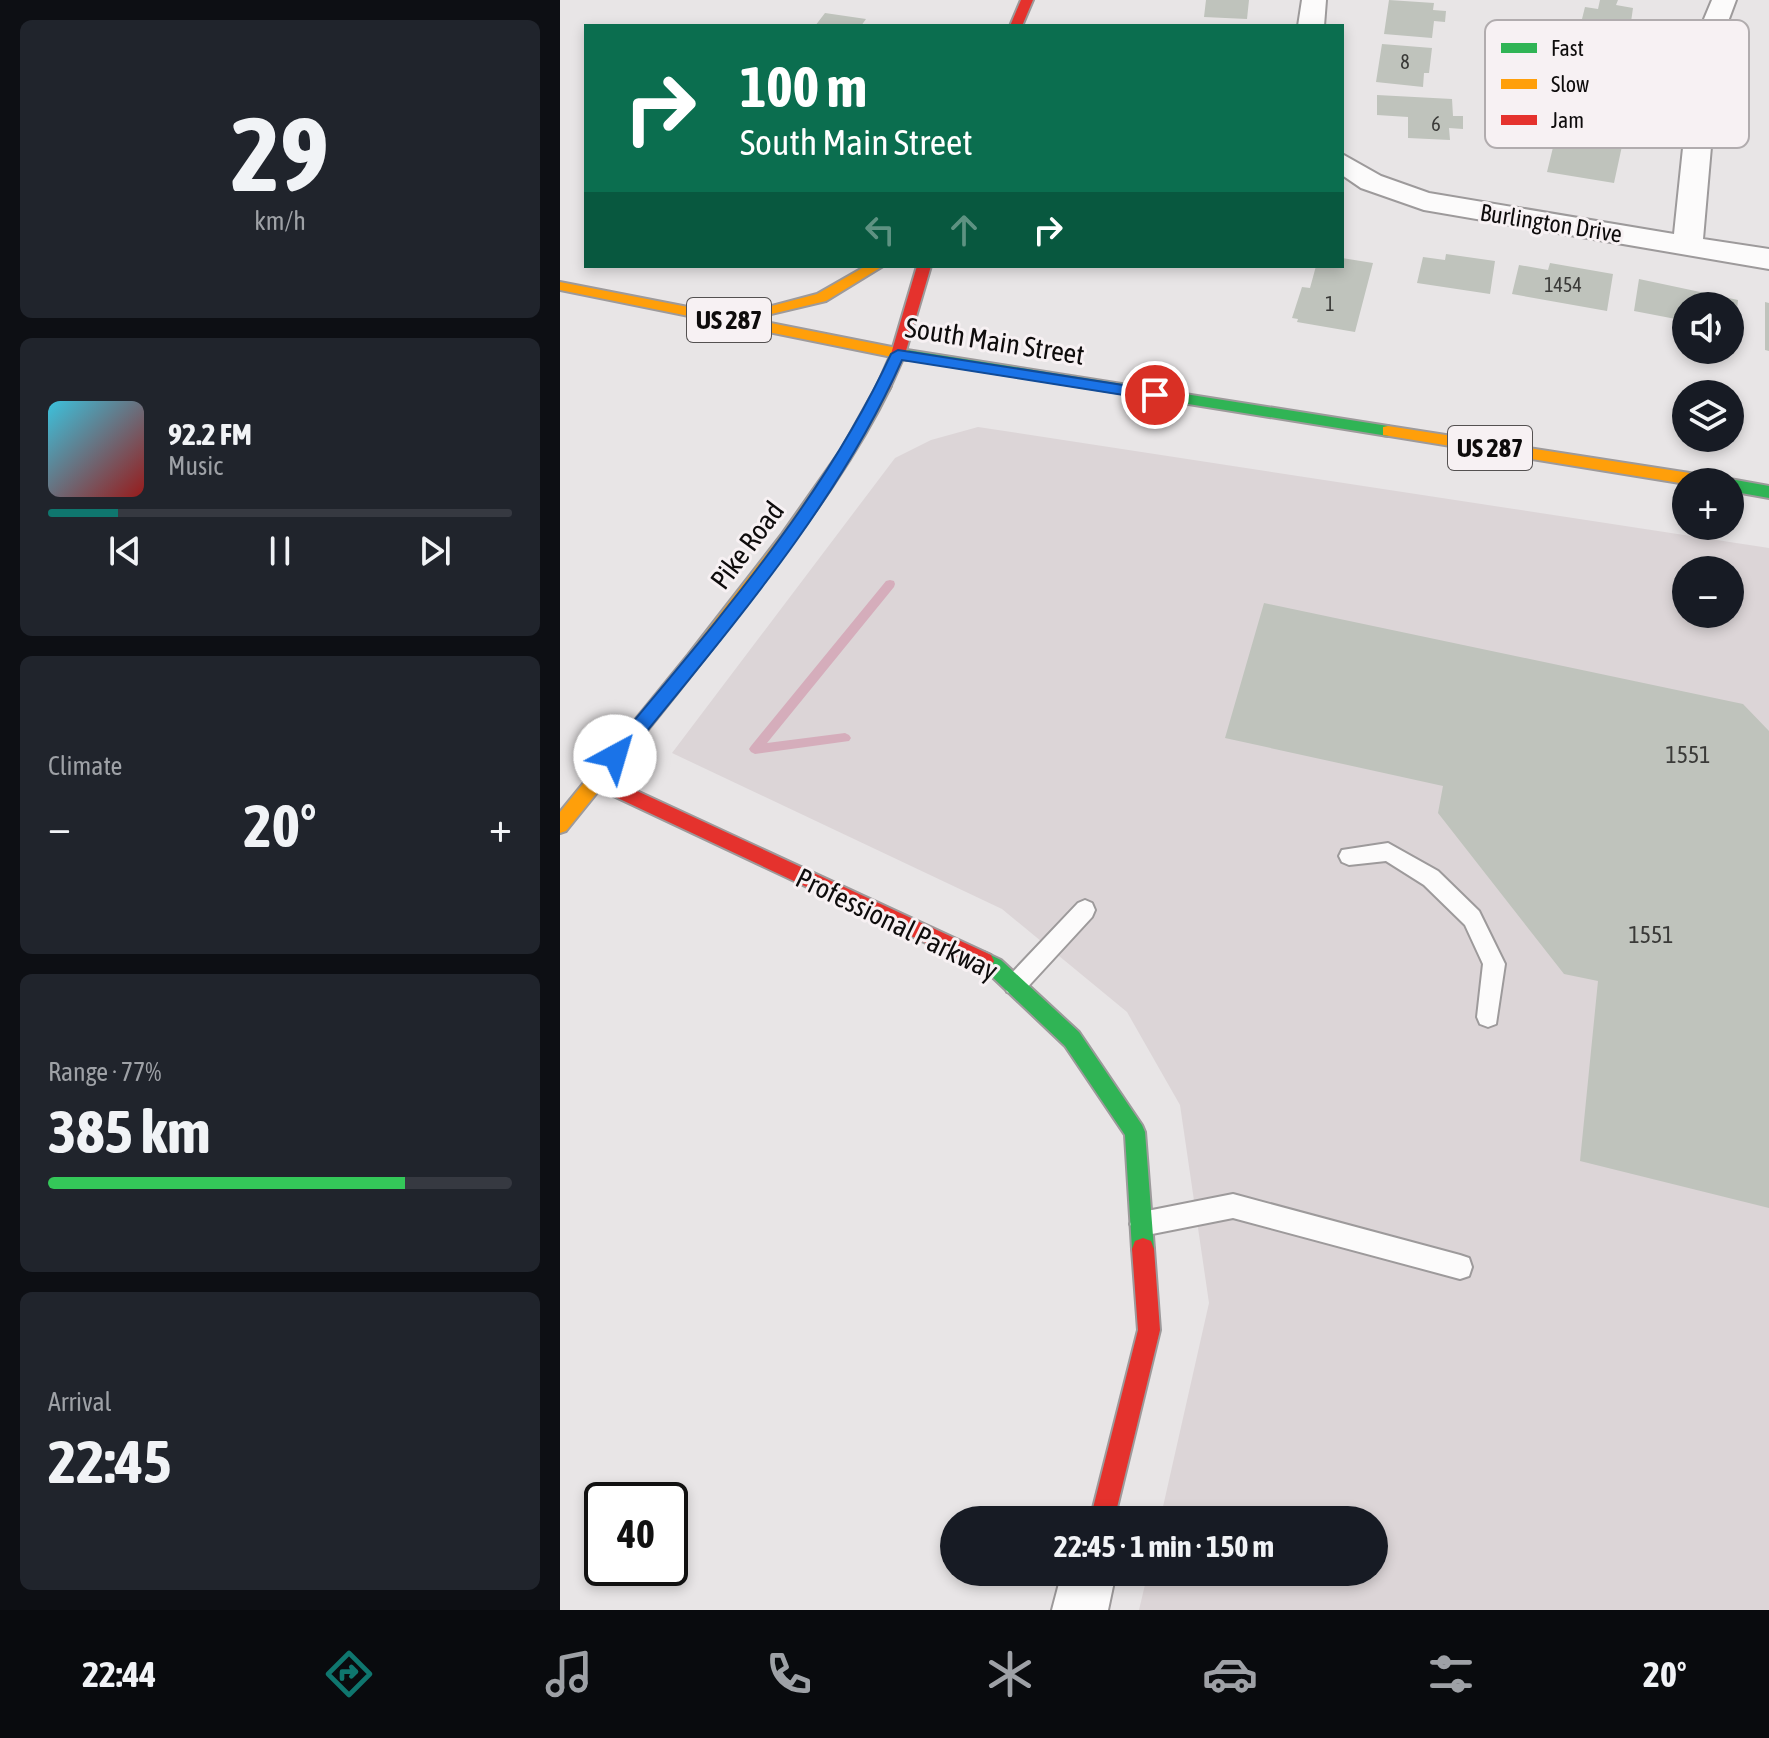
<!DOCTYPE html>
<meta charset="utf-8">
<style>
body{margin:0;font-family:"Asap Condensed",sans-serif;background:#20242c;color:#f1f3f6;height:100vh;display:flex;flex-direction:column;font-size:30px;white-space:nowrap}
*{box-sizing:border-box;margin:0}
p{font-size:26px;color:#9ea1a6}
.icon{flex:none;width:44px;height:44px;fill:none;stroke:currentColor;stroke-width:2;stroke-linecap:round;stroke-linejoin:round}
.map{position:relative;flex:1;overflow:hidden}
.side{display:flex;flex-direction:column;gap:20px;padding:20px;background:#0d0f14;width:560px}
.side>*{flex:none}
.guide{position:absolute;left:24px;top:24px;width:760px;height:244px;border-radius:0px;box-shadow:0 4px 12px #0003;background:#0b6e4f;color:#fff;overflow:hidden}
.buttons{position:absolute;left:1112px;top:292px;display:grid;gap:16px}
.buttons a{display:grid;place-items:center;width:72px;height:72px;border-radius:50%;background:#171b24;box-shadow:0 4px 12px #0003;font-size:40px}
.speed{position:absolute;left:24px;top:1482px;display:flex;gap:16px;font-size:40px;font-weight:700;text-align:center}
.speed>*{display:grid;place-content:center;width:104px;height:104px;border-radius:50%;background:#171b24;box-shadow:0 4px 12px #0003;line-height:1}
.speed .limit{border:4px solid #111;border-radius:12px;background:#fff;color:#111}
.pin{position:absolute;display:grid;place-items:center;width:68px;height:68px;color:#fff;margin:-34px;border:4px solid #fff;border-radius:50%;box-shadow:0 2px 8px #0007}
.me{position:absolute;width:88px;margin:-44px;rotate:39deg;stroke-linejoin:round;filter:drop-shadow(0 0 6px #0008)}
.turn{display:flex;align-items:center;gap:28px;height:168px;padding:0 24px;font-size:36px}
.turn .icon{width:104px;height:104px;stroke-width:2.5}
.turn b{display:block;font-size:56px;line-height:68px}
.lanes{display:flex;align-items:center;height:76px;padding:0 24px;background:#0003;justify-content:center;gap:40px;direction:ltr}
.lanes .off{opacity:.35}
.big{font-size:60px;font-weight:700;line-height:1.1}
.side .card{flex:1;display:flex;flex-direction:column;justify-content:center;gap:12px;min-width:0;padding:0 28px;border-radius:12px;background:#20242c}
.side .dial{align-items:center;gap:0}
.dial b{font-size:104px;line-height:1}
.song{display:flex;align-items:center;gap:24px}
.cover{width:96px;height:96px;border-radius:12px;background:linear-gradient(135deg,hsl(190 70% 55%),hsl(0 70% 35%))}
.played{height:8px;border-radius:4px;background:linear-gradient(90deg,#0f766e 15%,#363941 15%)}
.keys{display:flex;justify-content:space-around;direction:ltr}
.heat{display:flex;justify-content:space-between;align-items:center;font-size:44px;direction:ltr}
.charge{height:12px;border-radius:6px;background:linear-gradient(90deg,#34c759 77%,#363941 0)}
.trip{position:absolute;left:380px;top:1506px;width:448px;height:80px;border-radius:40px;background:#171b24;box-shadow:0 4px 12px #0003;font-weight:700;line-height:80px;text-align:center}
.menu{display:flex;height:128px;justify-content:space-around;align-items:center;background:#090b0e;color:#9ea1a6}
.menu .icon{width:56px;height:56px}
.menu .selected{color:#0f766e}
.menu b{font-size:36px;color:#f1f3f6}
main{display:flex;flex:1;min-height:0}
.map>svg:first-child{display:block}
</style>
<main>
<section class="side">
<div class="card dial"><b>29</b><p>km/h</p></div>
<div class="card">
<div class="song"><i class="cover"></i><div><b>92.2 FM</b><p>Music</p></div></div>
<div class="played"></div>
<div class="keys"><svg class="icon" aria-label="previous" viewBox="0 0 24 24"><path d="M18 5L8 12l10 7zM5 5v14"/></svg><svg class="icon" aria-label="pause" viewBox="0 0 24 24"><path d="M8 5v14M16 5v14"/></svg><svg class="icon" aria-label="next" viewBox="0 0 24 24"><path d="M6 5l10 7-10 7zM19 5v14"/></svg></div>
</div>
<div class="card"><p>Climate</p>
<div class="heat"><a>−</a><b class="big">20°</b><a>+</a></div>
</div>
<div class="card"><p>Range · 77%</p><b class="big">385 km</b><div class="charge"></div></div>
<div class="card"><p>Arrival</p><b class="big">22:45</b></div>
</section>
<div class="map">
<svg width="1209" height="1610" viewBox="0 0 1209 1610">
<rect width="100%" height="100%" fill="#e8e5e6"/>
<!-- built -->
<path fill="#dcd5d7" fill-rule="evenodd" d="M418 427 1209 548V1610H579L588 1572H814V1520H600L649 1303 620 1105 567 1012 442 909 112 753 335 458 371 440ZM1126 570H1170V614H1126Z"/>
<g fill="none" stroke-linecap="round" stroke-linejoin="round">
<!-- stream -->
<path fill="#d5adbb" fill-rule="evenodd" d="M330 580 334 581 335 584 334 587 207 743 285 733 289 735 291 738 289 741 195 754 191 752 189 749 191 746 326 581Z"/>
</g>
<!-- building -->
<path fill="#bfc3bc" d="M646 0H689L687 19 644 17Z
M829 0 874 3 873 10 886 11 885 22 874 21 872 38 824 34Z
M1040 0H1058L1056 5 1073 8 1071 22 1088 24 1085 42 1032 34 1035 21 1022 19 1025 7 1038 9Z
M265 13 306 19 301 26H255Z
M822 44 872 48 869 73H864L863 87 816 82Z
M817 95 892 99 893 116H903V129L889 128 890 140 848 138V117L817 115Z
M996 135 1062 146 1054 183 987 172Z
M886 254 935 261 930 294 857 283 863 257 885 260Z
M782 258 813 263 795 332 737 322 738 319 732 318 742 287 750 288 756 266H782Z
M990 263 1053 274 1047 311 952 294 959 265 988 270Z
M1079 279 1178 300 1175 328 1170 327V306H1126V327L1120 326 1121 320 1074 311Z
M1205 302 1209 303V351L1205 350Z
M704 603 1183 704 1209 731V1208L1020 1161 1038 981 1004 974 878 813 883 786 665 738Z"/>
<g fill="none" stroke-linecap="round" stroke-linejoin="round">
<defs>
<path id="lane" d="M828 843 878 871 919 911 945 964 936 1024 928 1027 920 1024 917 1017 923 964 905 925 864 885 826 861 789 865 782 862 779 856 782 850Z
M525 900 532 903 535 910 532 917 463 992 455 995 447 992 444 985 447 978 518 903Z
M673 1194 900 1255 909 1258 912 1267 909 1276 900 1279 673 1218 582 1236 574 1232 570 1224 574 1216 582 1212Z"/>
<path id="street" d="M742 0H766L764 26H738Z
M1152 0H1176L1160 43 1143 239 1209 249V269L864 210 801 188 782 175V154L821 176 869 193 1114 234 1134 43Z
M502 1572H556L548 1610H492Z"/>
<path id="fast" d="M347 350 828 426 835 431 828 436 342 358V352Z
M1170 479 1209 486V498L1170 491V482H1164Z
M424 952 441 960 519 1032 582 1125 585 1132 594 1249 591 1257 583 1260 575 1257 572 1249 565 1135 505 1046 427 972 417 967 414 961 417 955Z"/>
<path id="slow" d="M306 266H323L266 301 190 319 347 350 352 352V358L347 360 0 290V282L174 316 257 294Z
M324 381 331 386C297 456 251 519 204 581 141 666 73 748 6 831L0 833V812L128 655 222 534 281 450 319 382Z
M828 426 1149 476 1157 482 1126 484 823 435V427Z"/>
<path id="jam" d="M461 0H473L462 26H450Z
M357 266H371L345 354 329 390H319L317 386 331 354Z
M36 772 431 955 434 961 431 967 424 970 417 967 30 785 27 780 30 775Z
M583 1238 591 1241 594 1249 600 1330 554 1520H530L578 1330 572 1249 575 1241Z"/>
</defs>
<!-- lane casing -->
<use href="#lane" stroke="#9d9a9b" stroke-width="4"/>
<!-- street casing -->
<use href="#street" stroke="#9d9a9b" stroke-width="4"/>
<!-- fast casing -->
<use href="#fast" stroke="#9d9a9b" stroke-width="4"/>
<!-- slow casing -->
<use href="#slow" stroke="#9d9a9b" stroke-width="4"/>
<!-- jam casing -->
<use href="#jam" stroke="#9d9a9b" stroke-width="4"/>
<!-- lane -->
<use href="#lane" fill="#fcfbfb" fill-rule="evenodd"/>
<!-- street -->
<use href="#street" fill="#fcfbfb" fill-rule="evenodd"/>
<!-- fast -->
<use href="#fast" fill="#30b455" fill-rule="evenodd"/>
<!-- slow -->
<use href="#slow" fill="#ff9f0a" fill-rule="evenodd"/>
<!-- jam -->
<use href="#jam" fill="#e5322d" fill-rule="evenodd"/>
</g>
<!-- route -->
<path fill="#1a73e8" stroke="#114b97" stroke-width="2" d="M338 350 595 390 602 395 595 400 342 360C276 509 164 635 62 762H49V751C152 626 263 502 331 354Z"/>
<g text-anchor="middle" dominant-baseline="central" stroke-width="6" stroke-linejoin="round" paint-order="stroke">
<!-- far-number labels -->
<g font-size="20" fill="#3a3a38">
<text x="845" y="61">8</text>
<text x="876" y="123">6</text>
<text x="1003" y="284">1454</text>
<text x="770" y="303">1</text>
</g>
<!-- far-street labels -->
<g font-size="24" fill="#0e0c0c" stroke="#f7f1f3">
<text transform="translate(991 223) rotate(9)">Burlington Drive</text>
</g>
<!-- number labels -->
<g font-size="24" fill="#3a3a38">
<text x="1128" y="754">1551</text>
<text x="1091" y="934">1551</text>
</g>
<!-- shield labels -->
<g fill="#f7f1f3" stroke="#545151" stroke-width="2">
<rect x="127" y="298" width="84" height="44" rx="6"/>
<rect x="888" y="426" width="84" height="44" rx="6"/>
</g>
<g font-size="26" font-weight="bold" fill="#0e0c0c">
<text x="169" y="320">US 287</text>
<text x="930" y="448">US 287</text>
</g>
<!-- street labels -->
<g font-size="28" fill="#0e0c0c" stroke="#f7f1f3">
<text transform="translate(435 341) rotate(9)">South Main Street</text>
<text transform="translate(187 545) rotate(-53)">Pike Road</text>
<text transform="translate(337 924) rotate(26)">Professional Parkway</text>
</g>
</g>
<!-- legend -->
<rect x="925" y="20" width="264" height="128" rx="12" fill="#f7f1f3" stroke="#b1acae" stroke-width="2"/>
<rect x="941" y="43" width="36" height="10" fill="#30b455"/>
<rect x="941" y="79" width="36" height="10" fill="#ff9f0a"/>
<rect x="941" y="115" width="36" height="10" fill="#e5322d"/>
<g font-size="22" fill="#0e0c0c">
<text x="991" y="56">Fast</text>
<text x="991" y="92">Slow</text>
<text x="991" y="128">Jam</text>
</g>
</svg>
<div class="buttons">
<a><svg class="icon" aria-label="sound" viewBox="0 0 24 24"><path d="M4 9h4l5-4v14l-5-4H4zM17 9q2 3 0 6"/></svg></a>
<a><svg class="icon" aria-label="layers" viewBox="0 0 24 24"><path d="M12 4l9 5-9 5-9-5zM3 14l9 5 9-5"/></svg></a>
<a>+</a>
<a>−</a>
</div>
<div class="speed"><div class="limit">40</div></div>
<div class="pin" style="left:595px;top:395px;background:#d93025"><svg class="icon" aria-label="arrive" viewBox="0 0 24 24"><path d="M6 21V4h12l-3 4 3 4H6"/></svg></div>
<svg class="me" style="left:55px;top:756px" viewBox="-20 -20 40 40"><circle r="19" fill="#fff"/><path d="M0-13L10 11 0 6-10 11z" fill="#1a73e8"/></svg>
<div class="trip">22:45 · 1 min · 150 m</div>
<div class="guide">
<div class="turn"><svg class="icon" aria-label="right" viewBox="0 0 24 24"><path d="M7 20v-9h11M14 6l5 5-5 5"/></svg><div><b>100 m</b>South Main Street</div></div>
<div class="lanes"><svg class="icon off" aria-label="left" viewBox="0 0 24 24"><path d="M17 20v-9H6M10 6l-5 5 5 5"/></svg><svg class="icon off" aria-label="ahead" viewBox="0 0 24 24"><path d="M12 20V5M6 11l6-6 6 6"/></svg><svg class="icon" aria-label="right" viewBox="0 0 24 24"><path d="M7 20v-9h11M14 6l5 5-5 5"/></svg></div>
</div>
</div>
</main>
<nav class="menu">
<b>22:44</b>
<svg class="icon selected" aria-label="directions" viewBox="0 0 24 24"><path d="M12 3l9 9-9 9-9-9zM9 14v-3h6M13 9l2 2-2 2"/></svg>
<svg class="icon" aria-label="music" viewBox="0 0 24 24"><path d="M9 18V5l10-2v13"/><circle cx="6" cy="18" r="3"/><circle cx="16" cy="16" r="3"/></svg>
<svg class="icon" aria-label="phone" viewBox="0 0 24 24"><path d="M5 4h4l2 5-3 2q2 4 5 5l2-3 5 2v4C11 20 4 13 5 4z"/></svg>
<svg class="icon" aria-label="climate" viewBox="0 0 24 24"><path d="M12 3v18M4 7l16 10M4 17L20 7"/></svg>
<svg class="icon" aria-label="car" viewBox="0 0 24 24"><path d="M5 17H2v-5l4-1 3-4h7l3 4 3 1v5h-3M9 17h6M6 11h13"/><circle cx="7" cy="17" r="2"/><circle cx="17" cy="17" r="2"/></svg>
<svg class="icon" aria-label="filters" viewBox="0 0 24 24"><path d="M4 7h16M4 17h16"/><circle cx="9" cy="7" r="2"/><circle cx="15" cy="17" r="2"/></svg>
<b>20°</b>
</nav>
